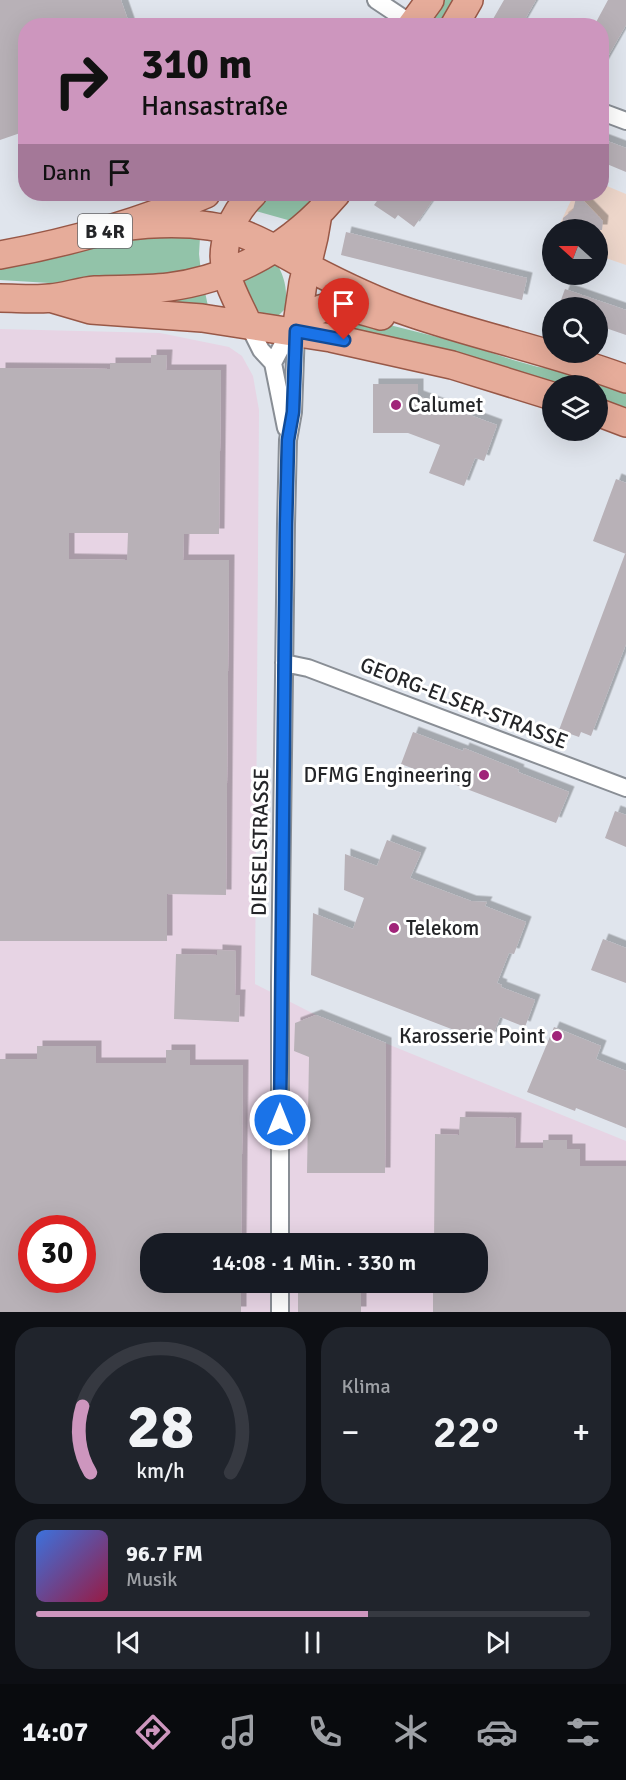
<!DOCTYPE html>
<html lang="de">
<meta charset="utf-8">
<style>
body{margin:0;font-family:Signika,sans-serif;background:#20242c;color:#f1f3f6;height:100vh;display:flex;flex-direction:column;font-size:22px;white-space:nowrap}
*{box-sizing:border-box;margin:0}
p{font-size:20px;color:#9ea1a6}
.icon{flex:none;width:33px;height:33px;fill:none;stroke:currentColor;stroke-width:2;stroke-linecap:round;stroke-linejoin:round}
.map{position:relative;height:1312px;overflow:hidden}
.panel{display:flex;flex-direction:column;gap:15px;padding:15px;background:#0d0f14;flex:1}
.panel>*{flex:none}
.hud{position:absolute;left:18px;top:18px;width:591px;height:183px;border-radius:24px;box-shadow:0 6px 24px #0002;background:#cd96be;color:#111;overflow:hidden}
.needle{width:39px;rotate:291deg}
.tools{position:absolute;left:542px;top:219px;display:grid;gap:12px}
.tools a{display:grid;place-items:center;width:66px;height:66px;border-radius:50%;background:#171b24;box-shadow:0 6px 24px #0002;font-size:30px}
.speed{position:absolute;left:18px;top:1215px;display:flex;gap:12px;font-size:30px;font-weight:700;text-align:center}
.speed>*{display:grid;place-content:center;width:78px;height:78px;border-radius:50%;background:#171b24;box-shadow:0 6px 24px #0002;line-height:1}
.speed .limit{border:9px solid #d22;background:#fff;color:#111}
.pin{position:absolute;display:grid;place-items:center;width:51px;height:51px;color:#fff;margin:-62px -26px;border-radius:50% 50% 50% 0;rotate:-45deg;box-shadow:0 0 6px #0007}
.pin .icon{rotate:45deg}
.me{position:absolute;width:66px;margin:-33px;rotate:0deg;stroke-linejoin:round;filter:drop-shadow(0 0 4px #0008)}
.turn{display:flex;align-items:center;gap:21px;height:126px;padding:0 24px;font-size:27px}
.turn .icon{width:78px;height:78px;stroke-width:2.5}
.turn b{display:block;font-size:42px;line-height:51px}
.then{display:flex;align-items:center;height:57px;padding:0 24px;background:#0003;gap:12px;font-size:22px}
.big{font-size:45px;font-weight:600;line-height:1.1}
.panel .widget{flex:1;display:flex;flex-direction:column;justify-content:center;gap:9px;min-width:0;padding:0 21px;border-radius:24px;background:#20242c}
.panel .dial{align-items:center;gap:0}
.dial svg{height:156px;overflow:visible;fill:none;stroke:#363941;stroke-width:7;stroke-linecap:round;text-anchor:middle}
.dial text{fill:#f1f3f6;stroke:none}
.song{display:flex;align-items:center;gap:18px}
.cover{width:72px;height:72px;border-radius:9px;background:linear-gradient(135deg,hsl(220 70% 55%),hsl(340 70% 35%))}
.played{height:6px;border-radius:3px;background:linear-gradient(90deg,#cd96be 60%,#363941 60%)}
.keys{display:flex;justify-content:space-around;direction:ltr}
.heat{display:flex;justify-content:space-between;align-items:center;font-size:33px;direction:ltr}
.panel .tiles{flex:1;display:grid;gap:15px;grid-template-columns:1fr 1fr}
.widget:last-child{grid-column:span 2}
.trip{position:absolute;left:140px;top:1233px;width:348px;height:60px;border-radius:24px;background:#171b24;box-shadow:0 6px 24px #0002;font-weight:600;line-height:60px;text-align:center}
.tabs{display:flex;height:96px;justify-content:space-around;align-items:center;background:#090b0e;color:#9ea1a6}
.tabs .icon{width:42px;height:42px}
.tabs .on{color:#cd96be}
.tabs b{font-size:27px;color:#f1f3f6}
.map>svg:first-child{display:block}
</style>
<div class="map">
<svg width="626" height="1312" viewBox="0 0 626 1312">
<defs>
<filter id="shadow"><feDropShadow dx="5.5" dy="-5.5" stdDeviation="0" flood-color="#0004"/></filter>
</defs>
<rect width="100%" height="100%" fill="#e0e5ed"/>
<!-- industrial -->
<path fill="#e7d4e4" fill-rule="evenodd" d="M0 329 160 333 229 347 242 356 253 376 259 410 255 984 316 1015 626 1141V1312H0ZM32 1228H82V1280H32ZM150 1244H477V1282H150Z"/>
<!-- education -->
<path fill="#edd6ca" d="M602 184 626 194V265L597 255V230H557L574 194H602Z"/>
<!-- green -->
<path fill="#92c3a9" d="M443 0H458L444 21 441 22 435 19 434 15Z
M271 194H320L295 222 252 210Z
M155 237H200L199 254 201 272 66 284 0 280V265L124 241Z
M275 261C285 276 288 291 285 309L277 317C251 313 250 303 240 281Z
M205 292 209 311 149 302Z
M331 313 366 319 465 344 513 360 538 367 566 370 626 389V414L597 403V386H552L330 329Z"/>
<!-- building -->
<path fill="#b8b1b7" fill-rule="evenodd" filter="url(#shadow)" d="M0 0H121L130 26H26V131L0 140Z
M504 0H536L521 26H489Z
M608 0H626V25L602 67V26H594Z
M602 139 626 148V172L602 162Z
M382 194H437L414 227 398 215 395 219 374 205Z
M577 194 603 221 602 230H562L563 218 573 210Z
M346 232 527 278 522 300 341 255Z
M565 289 626 310V335L597 325V308H558Z
M151 355H167L166 370H221L219 534H184L183 560H229L226 895 167 894V941H0V368L110 369V363H151ZM69 533H128L127 560 69 559Z
M373 384H418V396L497 425 484 461 475 458 464 486 429 473 440 445 408 433H373Z
M616 479 626 483V554L593 541Z
M625 554H626V644L591 736 581 732 579 737 559 730Z
M413 732 463 751 464 748 519 770 518 772 569 792 556 823 401 764Z
M615 811 626 815V847L605 838Z
M387 840 421 853 410 878 471 901 487 902 485 906 526 922 514 954 509 953 497 983 502 985 501 987 535 1000 525 1027 500 1017 492 1038 483 1034 480 1040 311 975 313 913 353 929 364 898 344 890 345 854 377 866Z
M603 939 626 948V983L591 970Z
M217 950 236 951 235 995H240L239 1022 174 1019 176 954 217 955Z
M316 1015 386 1043 385 1173H307L309 1057 294 1051 295 1023Z
M554 1027 601 1046 596 1059 626 1071V1128L576 1108 575 1111 527 1092Z
M37 1046H96V1063H166V1050H190V1065H243L241 1244H150V1282H241V1312H0V1059H37ZM32 1228H82V1280H32Z
M460 1117 516 1118 515 1148H543V1140H567V1149H580V1166H626V1312H433V1282H477V1244H434L435 1134 459 1135Z
M298 1282H361V1312H298Z"/>
<g fill="none" stroke-linecap="round" stroke-linejoin="round">
<defs>
<path id="minor" d="M376 0 415 26
M602 112 626 121
M248 324 261 350 273 363 286 428
M273 363 283 344 296 331
M284 663 308 668 626 788
M280 1244V983L286 524 288 440 293 412 296 331
M280 1312V1282"/>
<path id="primary" d="M411 26 430 0
M454 26 469 0
M121 227C160 222 205 221 243 234 265 242 284 254 304 265 338 283 372 300 408 312 480 337 555 352 626 379
M0 255C72 242 139 223 206 194
M0 298C17 298 34 300 50 298 65 297 80 291 95 290 120 289 144 290 169 287 236 278 293 245 336 194
M50 298 91 310 202 318 331 338 452 365 552 396
M248 324C241 308 232 293 227 276 218 246 232 214 253 194
M296 331C321 295 345 306 381 316
M296 331 303 283 314 237 318 214
M597 412 626 423"/>
</defs>
<!-- minor casing -->
<use href="#minor" stroke="#898e95" stroke-width="20"/>
<!-- primary casing -->
<use href="#primary" stroke="#985847" stroke-width="30"/>
<!-- minor -->
<use href="#minor" stroke="#fff" stroke-width="16"/>
<!-- primary -->
<use href="#primary" stroke="#e6ac9a" stroke-width="27"/>
</g>
<g fill="none" stroke-linecap="round" stroke-linejoin="round">
<defs>
<path id="route" d="M280 1120 286 524 288 440 293 412 296 331 344 340"/>
</defs>
<!-- route casing -->
<use href="#route" stroke="#114b97" stroke-width="15"/>
<!-- route -->
<use href="#route" stroke="#1a73e8" stroke-width="10"/>
</g>
<!-- markers -->
<g fill="#a02479" stroke="#fff" stroke-width="2">
<circle cx="396" cy="405" r="6"/>
<circle cx="484" cy="775" r="6"/>
<circle cx="394" cy="928" r="6"/>
<circle cx="557" cy="1036" r="6"/>
</g>
<g text-anchor="middle" dominant-baseline="central" stroke-width="6" stroke-linejoin="round" paint-order="stroke">
<!-- shield labels -->
<rect fill="#fff" stroke="#666668" stroke-width="1.5" x="78" y="214" width="54" height="34" rx="4.5"/>
<g font-size="20" font-weight="bold" fill="#242528">
<text x="105" y="231">B 4R</text>
</g>
<!-- poi labels -->
<g font-size="21" fill="#242528" stroke="#fff" text-anchor="start">
<text x="408" y="405">Calumet</text>
<text x="472" y="775" text-anchor="end">DFMG Engineering</text>
<text x="406" y="928">Telekom</text>
<text x="545" y="1036" text-anchor="end">Karosserie Point</text>
</g>
<!-- street labels -->
<g font-size="21" fill="#242528" stroke="#fff">
<text transform="translate(464 703) rotate(21)">GEORG-ELSER-STRASSE</text>
<text transform="translate(260 842) rotate(-89)">DIESELSTRASSE</text>
</g>
</g>
</svg>
<div class="tools">
<a><svg class="needle" viewBox="-14 -14 28 28"><path d="M0-13l5 13h-10z" fill="#e53935"/><path d="M0 13l5-13h-10z" fill="#9ea1a6"/></svg></a>
<a><svg class="icon" aria-label="search" viewBox="0 0 24 24"><circle cx="10" cy="10" r="6"/><path d="M15 15l6 6"/></svg></a>
<a><svg class="icon" aria-label="layers" viewBox="0 0 24 24"><path d="M12 4l9 5-9 5-9-5zM3 14l9 5 9-5"/></svg></a>
</div>
<div class="speed"><div class="limit">30</div></div>
<div class="pin" style="left:344px;top:340px;background:#d93025"><svg class="icon" aria-label="arrive" viewBox="0 0 24 24"><path d="M6 21V4h12l-3 4 3 4H6"/></svg></div>
<svg class="me" style="left:280px;top:1120px" viewBox="-20 -20 40 40"><circle r="17" fill="#1a73e8" stroke="#fff" stroke-width="3"/><path d="M0-11L8 9 0 5-8 9z" fill="#fff"/></svg>
<div class="trip">14:08 · 1 Min. · 330 m</div>
<div class="hud">
<div class="turn"><svg class="icon" aria-label="right" viewBox="0 0 24 24"><path d="M7 20v-9h11M14 6l5 5-5 5"/></svg><div><b>310 m</b>Hansastraße</div></div>
<div class="then">Dann<svg class="icon" aria-label="arrive" viewBox="0 0 24 24"><path d="M6 21V4h12l-3 4 3 4H6"/></svg></div>
</div>
</div>
<section class="panel">
<div class="tiles">
<div class="widget dial"><svg viewBox="0 0 100 80">
<path d="M14 69A42 42 0 1 1 86 69"/>
<path d="M14 69A42 42 0 0 1 10 35" stroke="#cd96be"/>
<text x="50" y="56" font-size="32" font-weight="700">28</text>
<text x="50" y="72" font-size="11">km/h</text>
</svg></div>
<div class="widget"><p>Klima</p>
<div class="heat"><a>−</a><b class="big">22°</b><a>+</a></div>
</div>
<div class="widget">
<div class="song"><i class="cover"></i><div><b>96.7 FM</b><p>Musik</p></div></div>
<div class="played"></div>
<div class="keys"><svg class="icon" aria-label="previous" viewBox="0 0 24 24"><path d="M18 5L8 12l10 7zM5 5v14"/></svg><svg class="icon" aria-label="pause" viewBox="0 0 24 24"><path d="M8 5v14M16 5v14"/></svg><svg class="icon" aria-label="next" viewBox="0 0 24 24"><path d="M6 5l10 7-10 7zM19 5v14"/></svg></div>
</div>
</div>
</section>
<nav class="tabs">
<b>14:07</b>
<svg class="icon on" aria-label="directions" viewBox="0 0 24 24"><path d="M12 3l9 9-9 9-9-9zM9 14v-3h6M13 9l2 2-2 2"/></svg>
<svg class="icon" aria-label="music" viewBox="0 0 24 24"><path d="M9 18V5l10-2v13"/><circle cx="6" cy="18" r="3"/><circle cx="16" cy="16" r="3"/></svg>
<svg class="icon" aria-label="phone" viewBox="0 0 24 24"><path d="M5 4h4l2 5-3 2q2 4 5 5l2-3 5 2v4C11 20 4 13 5 4z"/></svg>
<svg class="icon" aria-label="climate" viewBox="0 0 24 24"><path d="M12 3v18M4 7l16 10M4 17L20 7"/></svg>
<svg class="icon" aria-label="car" viewBox="0 0 24 24"><path d="M5 17H2v-5l4-1 3-4h7l3 4 3 1v5h-3M9 17h6M6 11h13"/><circle cx="7" cy="17" r="2"/><circle cx="17" cy="17" r="2"/></svg>
<svg class="icon" aria-label="filters" viewBox="0 0 24 24"><path d="M4 7h16M4 17h16"/><circle cx="9" cy="7" r="2"/><circle cx="15" cy="17" r="2"/></svg>
</nav>
